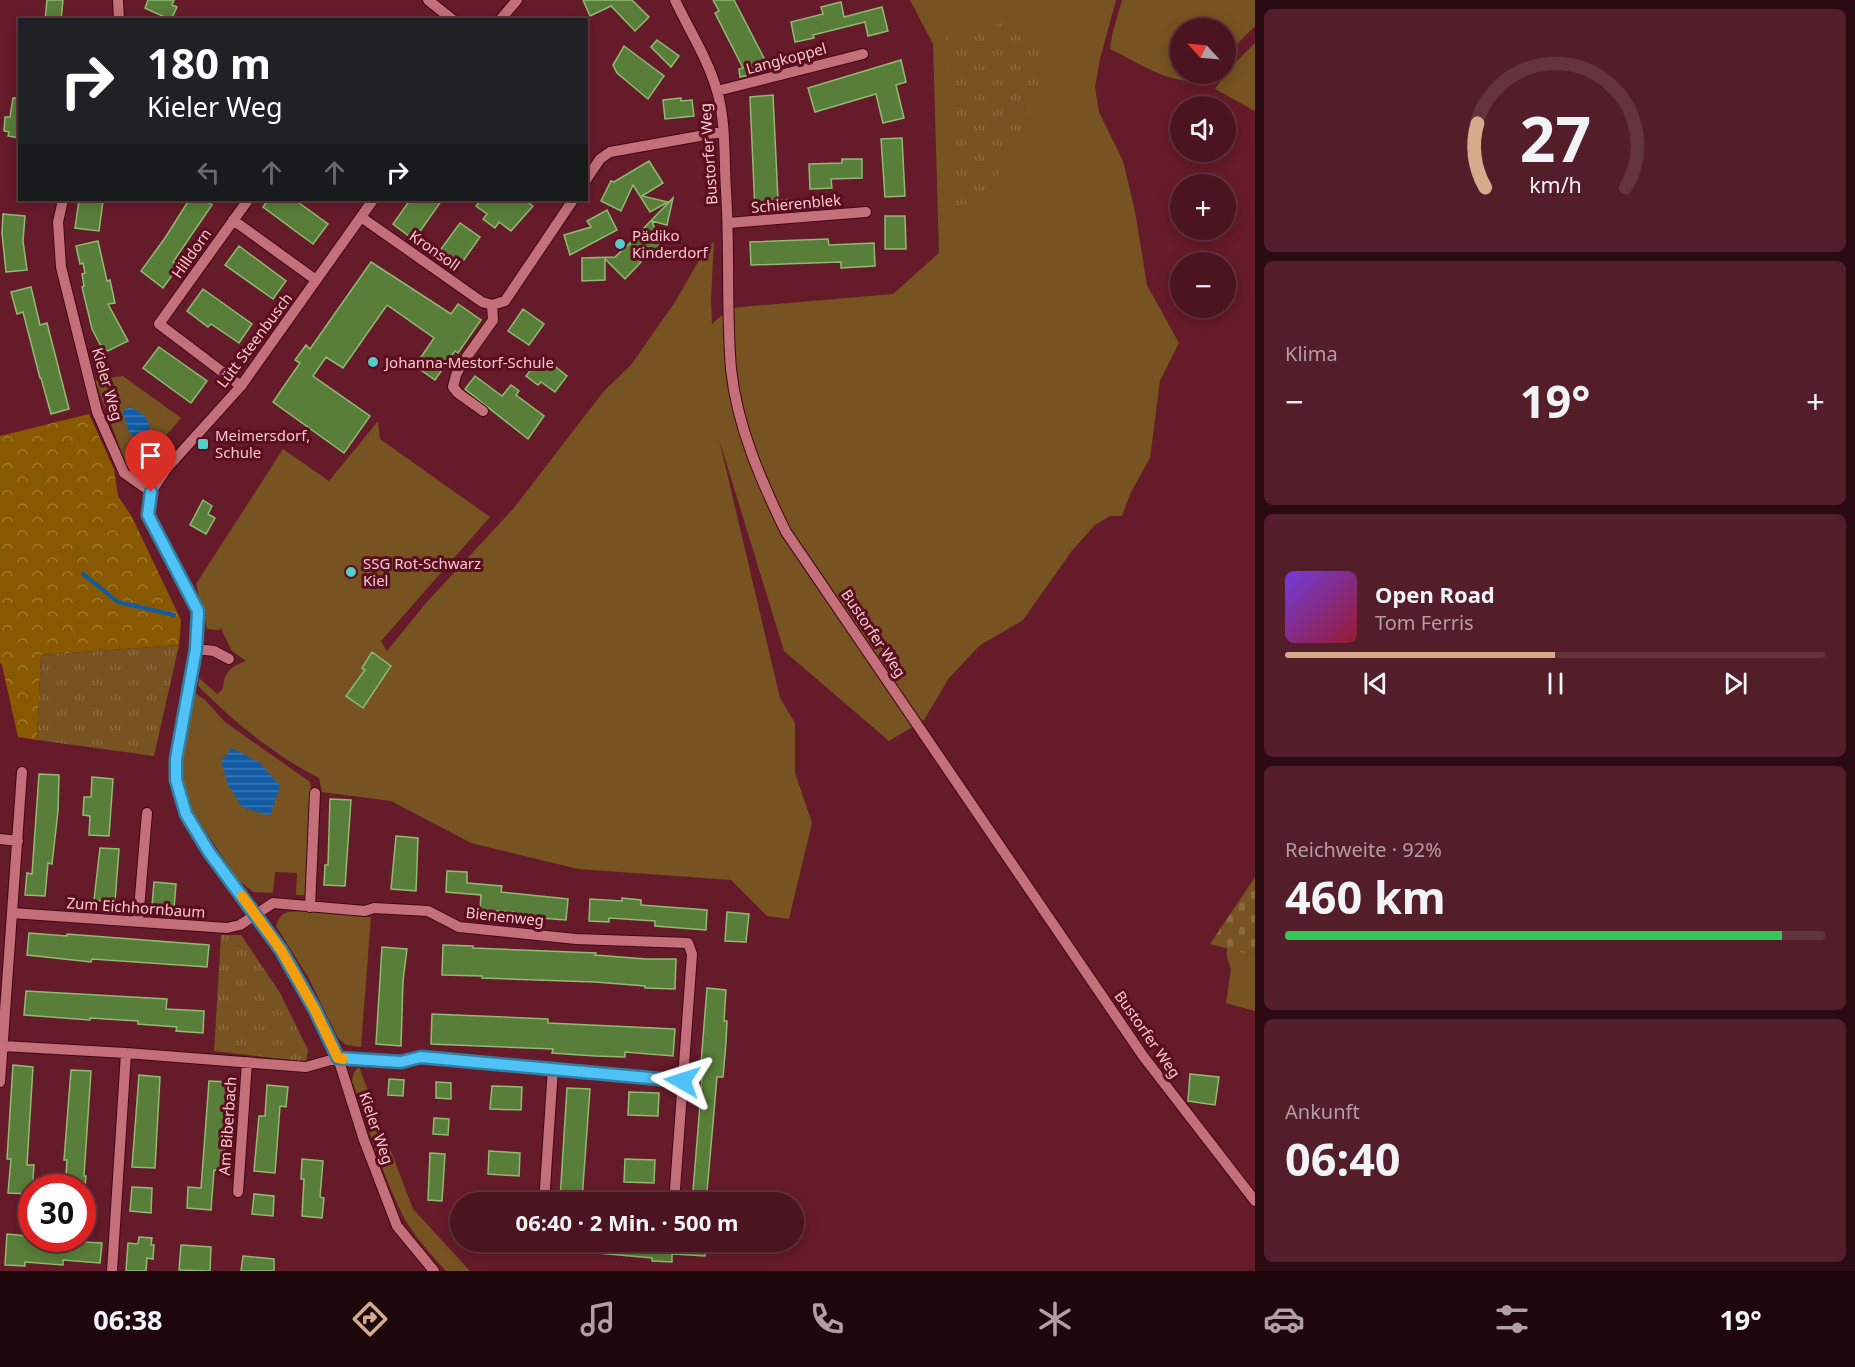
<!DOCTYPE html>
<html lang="de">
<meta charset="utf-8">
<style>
body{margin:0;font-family:"Noto Sans",sans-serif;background:#531d29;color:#f1f3f6;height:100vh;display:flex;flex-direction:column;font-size:22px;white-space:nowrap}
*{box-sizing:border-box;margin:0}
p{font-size:20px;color:#b29ea5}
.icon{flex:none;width:33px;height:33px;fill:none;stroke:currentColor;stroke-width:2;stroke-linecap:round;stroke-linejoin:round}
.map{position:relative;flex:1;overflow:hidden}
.drawer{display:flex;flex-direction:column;gap:9px;padding:9px;background:#2a0b12;width:600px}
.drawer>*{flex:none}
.guide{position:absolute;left:18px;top:18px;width:570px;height:183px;border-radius:0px;box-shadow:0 3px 15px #0003,0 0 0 2px #63333e;background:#202124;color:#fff;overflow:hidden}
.needle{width:39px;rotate:296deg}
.controls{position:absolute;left:1170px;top:18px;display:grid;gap:12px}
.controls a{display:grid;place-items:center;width:66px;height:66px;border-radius:50%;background:#4c1420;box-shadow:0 3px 15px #0003,0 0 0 2px #63333e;font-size:30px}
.speed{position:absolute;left:18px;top:1174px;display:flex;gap:12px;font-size:30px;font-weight:700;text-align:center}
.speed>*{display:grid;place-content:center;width:78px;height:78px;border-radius:50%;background:#4c1420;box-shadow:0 3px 15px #0003,0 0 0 2px #63333e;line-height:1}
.speed .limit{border:9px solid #d22;background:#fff;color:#111}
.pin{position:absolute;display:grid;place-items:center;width:51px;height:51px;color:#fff;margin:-62px -26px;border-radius:50% 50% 50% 0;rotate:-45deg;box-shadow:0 0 6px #0007}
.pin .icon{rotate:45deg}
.me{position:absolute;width:66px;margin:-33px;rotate:276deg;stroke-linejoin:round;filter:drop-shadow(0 0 4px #0008)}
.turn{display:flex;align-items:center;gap:21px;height:126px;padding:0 30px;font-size:27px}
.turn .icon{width:78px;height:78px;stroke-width:2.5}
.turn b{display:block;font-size:42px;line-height:51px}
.lanes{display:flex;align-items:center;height:57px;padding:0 30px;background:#0003;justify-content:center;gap:30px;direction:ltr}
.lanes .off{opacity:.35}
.big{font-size:45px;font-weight:700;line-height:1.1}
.drawer .tile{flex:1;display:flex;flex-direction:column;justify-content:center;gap:9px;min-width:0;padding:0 21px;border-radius:9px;background:#531d29}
.drawer .dial{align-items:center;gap:0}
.dial svg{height:156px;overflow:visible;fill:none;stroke:#63333e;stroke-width:7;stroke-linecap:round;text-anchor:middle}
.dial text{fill:#f1f3f6;stroke:none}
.song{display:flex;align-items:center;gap:18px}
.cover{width:72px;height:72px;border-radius:9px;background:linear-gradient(135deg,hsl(260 70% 55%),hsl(350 70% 35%))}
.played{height:6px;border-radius:3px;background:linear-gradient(90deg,#d6ab8b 50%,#63333e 50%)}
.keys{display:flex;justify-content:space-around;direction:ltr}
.heat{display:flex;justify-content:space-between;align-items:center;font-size:33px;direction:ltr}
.charge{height:9px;border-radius:4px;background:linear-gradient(90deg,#34c759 92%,#63333e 0)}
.trip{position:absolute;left:450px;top:1192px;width:354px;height:60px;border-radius:30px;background:#4c1420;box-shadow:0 3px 15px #0003,0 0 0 2px #63333e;font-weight:700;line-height:60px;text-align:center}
.tabs{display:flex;height:96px;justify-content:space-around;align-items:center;background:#1e080d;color:#b29ea5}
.tabs .icon{width:42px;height:42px}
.tabs .selected{color:#d6ab8b}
.tabs b{font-size:27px;color:#f1f3f6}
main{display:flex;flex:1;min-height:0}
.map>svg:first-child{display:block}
</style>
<main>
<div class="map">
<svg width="1255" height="1271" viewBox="0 0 1255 1271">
<defs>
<pattern id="forest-crowns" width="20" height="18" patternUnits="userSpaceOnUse" patternTransform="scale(1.5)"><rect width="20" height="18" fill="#895900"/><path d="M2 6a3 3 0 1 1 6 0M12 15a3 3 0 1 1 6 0" fill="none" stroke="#a07730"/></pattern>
<pattern id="cemetery-stones" width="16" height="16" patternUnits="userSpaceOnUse" patternTransform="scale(1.5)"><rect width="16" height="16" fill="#765321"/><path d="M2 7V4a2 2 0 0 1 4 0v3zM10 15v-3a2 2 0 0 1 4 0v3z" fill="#8a6a40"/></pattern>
<pattern id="park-tufts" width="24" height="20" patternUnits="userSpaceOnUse" patternTransform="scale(1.5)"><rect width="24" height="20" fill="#765321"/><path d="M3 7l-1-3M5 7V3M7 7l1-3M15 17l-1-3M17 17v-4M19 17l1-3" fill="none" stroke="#8a6a40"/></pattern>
<pattern id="water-rules" width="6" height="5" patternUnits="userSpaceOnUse" patternTransform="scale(1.5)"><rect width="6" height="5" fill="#115ca4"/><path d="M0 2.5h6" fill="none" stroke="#4079b3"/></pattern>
</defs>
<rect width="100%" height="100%" fill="#661b2a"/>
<!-- green -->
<path fill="#765321" d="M910 0H1116L1100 59 1095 87 1099 112 1123 161 1135 211 1147 285 1179 343 1160 381 1150 458 1131 492 1122 516H1110L1095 525 1071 552 1023 620 979 646 949 678 924 720 889 741 784 651 719 439 780 698 795 723V773L812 823 789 919 767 916 731 880 578 869 471 843 391 801 322 792 319 778C274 755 234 722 198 686L199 678 217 694 223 689C224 672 230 667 246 661L231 650 221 628 219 630 207 629 196 584 283 449 329 481 378 421 380 439 490 517 381 641 387 651 426 603 513 509 604 391 631 365 675 302 701 257 714 241 711 299 712 324 730 308 893 294 939 253 933 44Z
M1122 0H1255V26L1226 55V28H1180V74H1209C1184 95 1136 61 1110 49L1112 35Z
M1255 43V111L1215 89 1233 65Z
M123 376 181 418 159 444 149 461 126 465 95 380Z
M195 693 205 700 225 722 310 782 312 791 305 895H296L297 873 275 872 273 893 253 892 238 880 192 811 182 787 180 763 186 725Z
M304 911 371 917 361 1047 346 1045 338 1038 308 977 276 926C282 909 288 912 304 911Z
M1227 948 1255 956V1011L1226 1003 1231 969 1227 958Z
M359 1067 413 1209 470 1271H446C431 1255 414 1236 403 1216 382 1174 368 1126 352 1081L354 1072Z"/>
<!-- forest -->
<path fill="url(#forest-crowns)" d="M89 414 114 469 118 496 132 517 181 620 179 645 41 655 37 740 18 737 2 665 0 663V436Z"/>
<!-- cemetery -->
<path fill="url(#cemetery-stones)" d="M1255 877V956L1210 944Z"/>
<!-- park -->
<path fill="url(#park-tufts)" d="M1018 19C1035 27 1045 59 1042 76 1033 100 1026 127 1014 151 1006 169 976 205 955 207L946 37Z
M179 645 154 756 37 740 41 655Z
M221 935H241L280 993 308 1050 306 1062 214 1051Z"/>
<!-- water -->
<path fill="url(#water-rules)" d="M129 407C144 413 150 418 150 435L144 440C128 439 126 424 123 410Z
M232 748 260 763 280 786 270 816 242 807 228 785 221 761Z"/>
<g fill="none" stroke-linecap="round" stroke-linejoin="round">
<!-- stream -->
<path stroke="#115ca4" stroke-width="4" d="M83 574 118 602 174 615"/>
</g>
<!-- building -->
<path fill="#587e39" stroke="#90ba72" stroke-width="1.5" d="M47 0H63L61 20H45Z
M148 0H174L172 5 177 7 171 20 145 8Z
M583 0H632L649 17 635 31 611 6 590 16Z
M713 0H734L766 62 785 58 787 66 740 77 739 69 743 68 715 13 719 11Z
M841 2 844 17 882 7 888 31 868 36 865 22 813 35 814 38 795 42 791 22 823 14 821 7Z
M657 40 679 56 671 67 651 47Z
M624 46 664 76 648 99 617 73 613 65Z
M901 60 906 82 896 85 904 118 883 123 876 94 815 112 808 88Z
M773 95 778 200 802 199 803 209 755 212 750 97Z
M13 98H20V138L8 136 9 132 4 131 5 117H10Z
M681 98V101L692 100 694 116 665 119 663 100Z
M902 138 905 196 885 197 881 139Z
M842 159H862V178L831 179 832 188 810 189 809 164 842 163Z
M649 161 663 183 642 196 668 202 650 212 633 185 621 211 601 201 611 181 614 182Z
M673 198 667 225 652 221 662 248 636 258 641 262 625 279 605 259V280L582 281V258L615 257 642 232 643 229Z
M79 200 103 201 99 231 75 228Z
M189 200H205L212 205 173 262 179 266 163 288 141 271 165 238Z
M268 200H295L328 224 313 244 263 207Z
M410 200H442L414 240 393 224Z
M481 200H525L533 206 511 231 499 222 495 228 483 219 487 214 476 206Z
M607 210 617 230 570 255 564 235 591 227 587 221Z
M3 214 25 216 23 241 27 270 6 272 2 233Z
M885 216H905L906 249H885Z
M460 223 480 237 461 264 441 249Z
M828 239 829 245 874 243 875 266 841 268V262L751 265 750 242Z
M98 241 107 281 110 280 115 303 108 304 128 341 108 351 101 346 92 329 82 287 84 286 82 274 85 273 83 263 80 264 76 246Z
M239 246 286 281 273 299 225 265Z
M371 262 451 314 458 304 481 320 458 353 455 351 435 380 415 366 434 338 387 305 343 368 326 357 313 376 370 416 344 453 273 402 300 363 295 360 306 345 310 349Z
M31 287 40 325 47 323 69 409 51 414 41 378H40L23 312 17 314 11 292Z
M203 289 252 324 239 343 211 324 208 327 187 311Z
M523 309 544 324 529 345 508 331Z
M159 347 207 381 191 403 143 368Z
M542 356 567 376 555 392 541 382 538 385 526 376Z
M475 376 502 396 511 385 519 391 516 395 544 416 528 439 465 389Z
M203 500 212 506 208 514 215 518 206 534 190 525Z
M372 652 391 666 363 708 346 696 365 670 362 668Z
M39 774 59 775 58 811 52 864 48 863 45 896 25 895 27 873 32 874Z
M92 777 113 779 109 836 89 835 90 816 83 815 84 797H91Z
M330 799 351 800 345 886 324 885 325 865H328Z
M396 836 418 838 416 891 391 889Z
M100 848 119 849 115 902 94 900Z
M447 871 467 872V883L502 886 501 892 568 899 566 920 513 916V912L480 910 481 895 446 892Z
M154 882 176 884 174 908 152 906Z
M622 898 641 900V905L707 910 706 930 655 926V921L609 918V922L589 921 590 899 622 901Z
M727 912 749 914 746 942 725 941Z
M29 933 67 936V934L209 945 207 967 92 959 91 962 27 955Z
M443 945 473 946V948L596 953 595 955 646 959H676L675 989 645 988V986L595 982 482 978V976L442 975Z
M382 947 407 949 403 981 401 1046 376 1044Z
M707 988 726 990 724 1021H727L726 1043 723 1077H717L706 1203H692L699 1117 702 1076H700Z
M26 991 167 999 166 1009 204 1011 203 1033 176 1031 177 1027 138 1024V1021L90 1018V1020L24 1015Z
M432 1014 548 1019V1023L675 1029 673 1056 625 1052V1057L595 1056 552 1053 553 1049 431 1044Z
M13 1065 33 1067 27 1165H34L32 1194 8 1193 11 1159H7Z
M71 1070 91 1071 84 1176H86L85 1188H65L67 1160H64Z
M1190 1074 1219 1077 1215 1105 1188 1101Z
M139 1075 160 1077 155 1168 132 1167Z
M389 1079 404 1080 403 1096 388 1095Z
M209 1081 229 1082 223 1171 214 1170 211 1210 187 1208 188 1187 201 1188Z
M436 1082 451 1083V1099L436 1098Z
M267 1085 288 1087 286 1107 280 1106 275 1173 254 1171 259 1116H265Z
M492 1086 522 1087 521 1110 490 1109Z
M567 1088 590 1089 582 1200 560 1199Z
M629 1092 659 1093 658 1116 628 1115Z
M434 1118 449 1119 448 1135 433 1134Z
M489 1151 520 1153 519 1176 488 1174Z
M430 1153 445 1154 442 1201 428 1200Z
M302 1159 323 1161 320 1197 324 1198 322 1218 302 1216 304 1179H301Z
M625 1159 655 1160 654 1183 624 1182Z
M132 1187 152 1188 151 1213 130 1211Z
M254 1194 274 1196 273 1216 252 1214Z
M7 1234 27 1236V1239L102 1243 100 1263 63 1260V1265L25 1262V1266L5 1265Z
M139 1237 152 1238 151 1245H154L153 1259 147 1258 146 1271H126L128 1243 138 1244Z
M516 1242H536L535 1253 515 1252Z
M565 1242H707L705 1256 672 1254V1262L652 1261V1258L565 1250Z
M181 1245 211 1247 210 1271 179 1270Z
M243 1256 274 1259V1271H241Z"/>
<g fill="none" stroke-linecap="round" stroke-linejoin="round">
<defs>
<path id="minor" d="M118 0 119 20
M428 0 453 20
M675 0C689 30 708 59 717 91 726 121 724 159 726 191 730 250 726 310 731 369 737 426 761 481 786 532L1143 1056 1255 1201
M500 20 517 0
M717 91 863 54
M586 180 600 159 610 152 722 132
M63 200 58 222 61 267 97 412 124 473 151 492
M373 200 241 386 167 468 151 492 148 515 198 611 196 649 176 759V780L186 814 209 852 281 950 315 1010 338 1058 364 1140 397 1226 434 1271
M361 217 482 302 492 305
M233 220 316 280
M728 223 866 212
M492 305 505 301 573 200
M241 386 159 324 248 200
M483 411 458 393 453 387 456 375 461 365 493 320 492 305
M196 649 214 651 229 659
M0 839 18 841
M310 907 315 793
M12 913 227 928 240 925 273 903 365 911 374 908 428 911 459 927 576 939 688 943 692 954 674 1203
M138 921 147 813
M3 1046 126 1053 306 1067 338 1058 401 1062 421 1057 682 1081
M0 1082 22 772
M238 1192 247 1062
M544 1203 553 1068
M112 1271 126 1053"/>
</defs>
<!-- minor casing -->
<use href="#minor" stroke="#410816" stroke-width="12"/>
<!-- minor -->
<use href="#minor" stroke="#c46f79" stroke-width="10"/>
</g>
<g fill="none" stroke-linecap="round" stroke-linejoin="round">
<defs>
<path id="route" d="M151 492 148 515 198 611 196 649 176 759V780L186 814 209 852 281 950 315 1010 338 1058 401 1062 421 1057 682 1081"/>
</defs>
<!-- route casing -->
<use href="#route" stroke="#337fa1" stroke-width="15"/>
<!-- route -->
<use href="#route" stroke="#4fc3f7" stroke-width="10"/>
<!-- slow -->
<path stroke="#f59e0b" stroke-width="10" d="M242 896 281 950 315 1010 338 1058 343 1059"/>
</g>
<!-- markers -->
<g fill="#53cdca" stroke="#5a0e20" stroke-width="2">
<circle cx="620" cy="244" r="6"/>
<circle cx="373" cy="362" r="6"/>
<rect x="197" y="438" width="12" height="12" rx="3"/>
<circle cx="351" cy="572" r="6"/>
</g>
<g text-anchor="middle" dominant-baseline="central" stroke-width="6" stroke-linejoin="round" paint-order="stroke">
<!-- street labels -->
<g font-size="15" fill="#f7c8cc" stroke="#5a0e20">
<text transform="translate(786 58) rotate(-15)">Langkoppel</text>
<text transform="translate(708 154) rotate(-94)">Bustorfer Weg</text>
<text transform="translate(796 203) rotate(-5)">Schierenblek</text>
<text transform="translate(435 250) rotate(35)">Kronsoll</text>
<text transform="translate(191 253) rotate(-55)">Hilldorn</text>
<text transform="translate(254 340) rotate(-53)">Lütt Steenbusch</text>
<text transform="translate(108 384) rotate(74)">Kieler Weg</text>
<text transform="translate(874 633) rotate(56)">Bustorfer Weg</text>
<text transform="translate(136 907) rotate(4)">Zum Eichhornbaum</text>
<text transform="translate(505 916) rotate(6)">Bienenweg</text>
<text transform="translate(1148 1034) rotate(55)">Bustorfer Weg</text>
<text transform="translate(227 1126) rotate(-86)">Am Biberbach</text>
<text transform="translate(377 1128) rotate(71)">Kieler Weg</text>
</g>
<!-- poi labels -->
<g font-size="15" fill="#f7c8cc" stroke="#5a0e20" text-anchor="start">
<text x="632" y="235">Pädiko<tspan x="632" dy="17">Kinderdorf</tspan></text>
<text x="385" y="362">Johanna-Mestorf-Schule</text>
<text x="215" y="435">Meimersdorf,<tspan x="215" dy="17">Schule</tspan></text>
<text x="363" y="563">SSG Rot-Schwarz<tspan x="363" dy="17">Kiel</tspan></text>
</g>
</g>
</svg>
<div class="controls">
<a><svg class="needle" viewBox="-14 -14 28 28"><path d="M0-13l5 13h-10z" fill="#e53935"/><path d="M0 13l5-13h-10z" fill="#b29ea5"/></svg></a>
<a><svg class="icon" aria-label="sound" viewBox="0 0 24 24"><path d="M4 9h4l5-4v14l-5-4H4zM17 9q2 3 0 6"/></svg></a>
<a>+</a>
<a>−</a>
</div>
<div class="speed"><div class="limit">30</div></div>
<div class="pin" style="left:151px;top:492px;background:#d93025"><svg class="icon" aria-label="arrive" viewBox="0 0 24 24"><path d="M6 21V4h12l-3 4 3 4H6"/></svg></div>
<svg class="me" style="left:682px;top:1081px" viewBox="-20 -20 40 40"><path d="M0-17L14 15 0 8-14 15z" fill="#4fc3f7" stroke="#fff" stroke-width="4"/></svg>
<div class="trip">06:40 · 2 Min. · 500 m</div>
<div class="guide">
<div class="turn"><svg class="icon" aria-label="right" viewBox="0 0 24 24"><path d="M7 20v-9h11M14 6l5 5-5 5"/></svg><div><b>180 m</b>Kieler Weg</div></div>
<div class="lanes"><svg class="icon off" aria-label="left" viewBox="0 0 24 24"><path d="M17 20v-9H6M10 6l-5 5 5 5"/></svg><svg class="icon off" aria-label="ahead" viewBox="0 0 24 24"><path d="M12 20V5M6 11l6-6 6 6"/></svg><svg class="icon off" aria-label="ahead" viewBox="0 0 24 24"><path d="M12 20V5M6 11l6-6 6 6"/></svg><svg class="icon" aria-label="right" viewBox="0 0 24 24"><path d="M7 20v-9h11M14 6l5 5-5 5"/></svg></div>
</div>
</div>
<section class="drawer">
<div class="tile dial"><svg viewBox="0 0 100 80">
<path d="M14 69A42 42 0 1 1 86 69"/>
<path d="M14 69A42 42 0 0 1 10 36" stroke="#d6ab8b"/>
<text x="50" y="56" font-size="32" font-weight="700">27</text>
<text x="50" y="72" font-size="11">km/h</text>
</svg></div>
<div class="tile"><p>Klima</p>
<div class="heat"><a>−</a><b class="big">19°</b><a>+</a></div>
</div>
<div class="tile">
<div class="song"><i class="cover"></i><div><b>Open Road</b><p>Tom Ferris</p></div></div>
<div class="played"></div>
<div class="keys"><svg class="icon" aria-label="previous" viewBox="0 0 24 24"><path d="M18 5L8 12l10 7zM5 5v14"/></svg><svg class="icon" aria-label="pause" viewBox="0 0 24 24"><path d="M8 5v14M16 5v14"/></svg><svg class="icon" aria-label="next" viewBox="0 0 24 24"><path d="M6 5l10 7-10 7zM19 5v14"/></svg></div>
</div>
<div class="tile"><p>Reichweite · 92%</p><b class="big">460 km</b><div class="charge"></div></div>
<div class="tile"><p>Ankunft</p><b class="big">06:40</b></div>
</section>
</main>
<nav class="tabs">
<b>06:38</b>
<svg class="icon selected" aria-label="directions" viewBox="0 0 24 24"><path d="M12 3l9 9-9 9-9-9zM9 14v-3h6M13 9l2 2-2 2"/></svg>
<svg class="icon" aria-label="music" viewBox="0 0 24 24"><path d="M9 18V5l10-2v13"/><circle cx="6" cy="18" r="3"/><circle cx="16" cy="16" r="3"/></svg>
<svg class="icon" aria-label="phone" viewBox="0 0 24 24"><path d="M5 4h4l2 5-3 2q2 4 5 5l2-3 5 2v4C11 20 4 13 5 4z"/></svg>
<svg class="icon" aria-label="climate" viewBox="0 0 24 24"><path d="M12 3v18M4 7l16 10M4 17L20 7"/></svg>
<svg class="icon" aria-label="car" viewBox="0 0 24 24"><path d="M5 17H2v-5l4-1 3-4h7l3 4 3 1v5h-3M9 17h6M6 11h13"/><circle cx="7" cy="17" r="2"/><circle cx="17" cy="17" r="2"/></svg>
<svg class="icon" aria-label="filters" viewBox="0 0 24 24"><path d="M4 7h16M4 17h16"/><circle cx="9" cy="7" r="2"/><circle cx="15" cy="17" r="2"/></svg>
<b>19°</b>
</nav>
